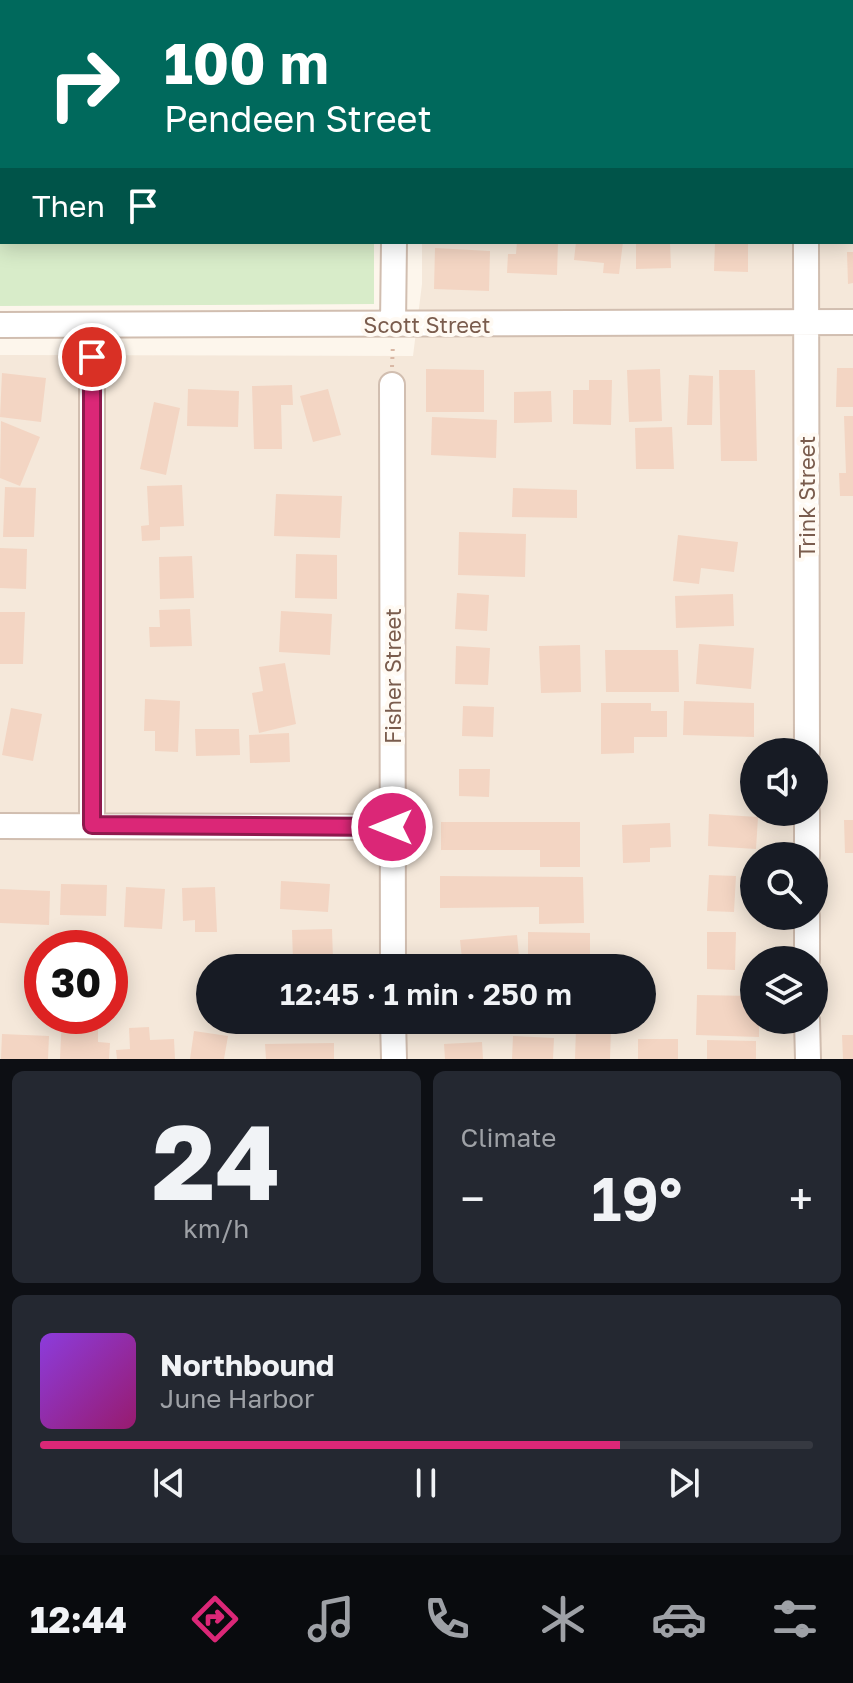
<!DOCTYPE html>
<meta charset="utf-8">
<style>
body{margin:0;font-family:"Golos Text",sans-serif;background:#242831;color:#f1f3f6;height:100vh;display:flex;flex-direction:column;font-size:30px;white-space:nowrap}
*{box-sizing:border-box;margin:0}
p{font-size:26px;color:#9ea1a6}
.icon{flex:none;width:44px;height:44px;fill:none;stroke:currentColor;stroke-width:2;stroke-linecap:round;stroke-linejoin:round}
.map{position:relative;height:1059px;overflow:hidden}
.drawer{display:flex;flex-direction:column;gap:12px;padding:12px;background:#0d0f14;flex:1}
.drawer>*{flex:none}
.top-card{position:absolute;left:0px;top:0px;width:854px;height:244px;box-shadow:0 4px 20px #0003;background:#00695c;color:#fff;overflow:hidden}
.controls{position:absolute;left:740px;top:738px;display:grid;gap:16px}
.controls a{display:grid;place-items:center;width:88px;height:88px;border-radius:50%;background:#171b24;box-shadow:0 4px 20px #0003;font-size:40px}
.speed{position:absolute;left:24px;top:930px;display:flex;gap:16px;font-size:40px;font-weight:700;text-align:center}
.speed>*{display:grid;place-content:center;width:104px;height:104px;border-radius:50%;background:#171b24;box-shadow:0 4px 20px #0003;line-height:1}
.speed .limit{border:12px solid #d22;background:#fff;color:#111}
.pin{position:absolute;display:grid;place-items:center;width:68px;height:68px;color:#fff;margin:-34px;border:4px solid #fff;border-radius:50%;box-shadow:0 2px 8px #0007}
.me{position:absolute;width:88px;margin:-44px;rotate:270deg;stroke-linejoin:round;filter:drop-shadow(0 0 6px #0008)}
.turn{display:flex;align-items:center;gap:28px;height:168px;padding:0 32px;font-size:36px}
.turn .icon{width:104px;height:104px;stroke-width:2.5}
.turn b{display:block;font-size:56px;line-height:68px}
.then{display:flex;align-items:center;height:76px;padding:0 32px;background:#0003;gap:16px;font-size:30px}
.big{font-size:60px;font-weight:600;line-height:1.1}
.drawer .card{flex:1;display:flex;flex-direction:column;justify-content:center;gap:12px;min-width:0;padding:0 28px;border-radius:12px;background:#242831}
.drawer .dial{align-items:center;gap:0}
.dial b{font-size:104px;line-height:1}
.song{display:flex;align-items:center;gap:24px}
.cover{width:96px;height:96px;border-radius:12px;background:linear-gradient(135deg,hsl(270 70% 55%),hsl(320 70% 35%))}
.played{height:8px;border-radius:4px;background:linear-gradient(90deg,#db2777 75%,#363941 75%)}
.keys{display:flex;justify-content:space-around;direction:ltr}
.heat{display:flex;justify-content:space-between;align-items:center;font-size:44px;direction:ltr}
.drawer .tiles{flex:1;display:grid;gap:12px;grid-template-columns:1fr 1fr}
.card:last-child{grid-column:span 2}
.trip{position:absolute;left:196px;top:954px;width:460px;height:80px;border-radius:40px;background:#171b24;box-shadow:0 4px 20px #0003;font-weight:600;line-height:80px;text-align:center}
.dock{display:flex;height:128px;justify-content:space-around;align-items:center;background:#090b0e;color:#9ea1a6}
.dock .icon{width:56px;height:56px}
.dock .on{color:#db2777}
.dock b{font-size:36px;color:#f1f3f6}
.map>svg:first-child{display:block}
</style>
<div class="map">
<svg width="853" height="1059" viewBox="0 0 853 1059">
<rect width="100%" height="100%" fill="#fdf6ec"/>
<!-- residential -->
<path fill="#f5e8da" fill-rule="evenodd" d="M422 0H853V1059H0V355L413 356 422 284V242H852V2ZM754 752H814V812H754ZM754 856H814V916H754ZM42 948H110V1016H42ZM754 960H814V1020H754ZM210 968H642V1020H210Z"/>
<!-- green -->
<path fill="#d8ecc9" d="M0 0H375L2 2V242H374V304L0 306Z"/>
<!-- building -->
<path fill="#f3d5c3" d="M517 242H558L557 275 507 273 508 254H516Z
M576 242H623L619 274 603 273 604 263 574 260Z
M636 242H670L671 268 636 269Z
M715 242H748V272L714 271Z
M435 248 490 251 489 291 434 289Z
M847 252H853V283L848 284Z
M837 368H853V407H836Z
M426 369 484 370V412H426Z
M660 369 662 421 629 422 627 370Z
M719 370H755L757 461H721Z
M2 373 46 378 41 422 0 417Z
M689 375 713 376 712 425H687Z
M589 380H612L611 425 573 424V390H589Z
M292 385 293 405H281L282 449H254L252 386Z
M188 389 239 391 238 427 187 426Z
M328 389 341 435 313 442 300 396Z
M551 391 552 422 514 423V392Z
M154 402 180 408 166 475 140 469Z
M844 416H853V496H840L839 473H846Z
M432 417 497 420 496 458 431 455Z
M1 421 40 437 20 486 0 478Z
M672 427 674 469H636L635 428Z
M182 485 184 526 160 527V540L142 541 141 526 149 525 147 486Z
M5 487 36 488 34 537H3Z
M513 488 577 490V518L512 517Z
M276 494 342 496 340 538 274 536Z
M459 532 526 534 525 577 458 575Z
M678 535 738 542 734 572 701 568 699 584 673 581Z
M0 548 27 549 26 589 0 588Z
M296 554 337 555V599L295 598Z
M192 556 194 598 160 599 159 557Z
M457 593 489 595 487 631 455 629Z
M733 594 734 626 676 628 675 596Z
M190 609 192 646 150 647 149 627H160L159 610Z
M281 611 332 614 330 655 279 652Z
M0 612H25L23 664H0Z
M699 644 754 648 751 689 696 684Z
M580 645 581 692 541 693 539 646Z
M456 646 490 648 488 685 455 684Z
M605 650H678L679 692H606Z
M285 663 296 724 259 733 252 693 263 691 259 667Z
M145 699 180 701 178 752 155 751V731H144Z
M684 701 754 703V737L683 735Z
M601 703H651V711H667V737H634V753L601 754Z
M463 706 494 707 493 737 462 736Z
M11 708 42 714 33 761 2 755Z
M195 729H239L240 755 196 756Z
M289 733 290 762 250 763 249 735Z
M459 769H490L489 797 459 796Z
M709 814 758 817 756 849 708 846Z
M844 820H853V853H845Z
M441 822H580V867H540V850H441Z
M670 823 671 847 650 848V862L623 863 622 825Z
M709 875 736 876 734 912 707 911Z
M440 876 583 877 584 923 539 924V907L440 908Z
M281 881 330 884 328 912 280 909Z
M61 884 107 885 106 916 60 915Z
M126 887 165 889 162 929 124 927Z
M215 887 217 932H195V920L183 921 182 888Z
M0 889 50 891 49 925 0 923Z
M332 929 333 960 293 961 292 930Z
M528 932 590 933V963L528 962Z
M707 932H736L735 970 707 969Z
M517 935 520 967 463 968 460 940Z
M697 995 754 996V1020H759V1037L696 1035Z
M62 1016H98V1042L110 1043 109 1059H60Z
M295 1020H327V1026L295 1025Z
M149 1027 150 1040 174 1039 175 1059H117L116 1050 130 1049 129 1028Z
M576 1028 611 1029 610 1059H575Z
M194 1031 228 1036 224 1059H190Z
M2 1034 49 1036 48 1059H1Z
M842 1035H853V1059H843Z
M513 1036 554 1038 553 1059H512Z
M638 1039H678V1059H638Z
M707 1040 756 1041V1059H707Z
M482 1042 483 1059H445L444 1044Z
M334 1043V1059H266L265 1044Z"/>
<g fill="none" stroke-linecap="round" stroke-linejoin="round">
<defs>
<path id="minor" d="M395 2V0
M808 2V0
M806 242 807 752
M393 324 394 242
M0 325 853 322
M92 326V825
M392 385 393 968
M807 812V856
M0 826 392 827
M807 916V960
M393 1020 394 1059
M807 1020 808 1059"/>
</defs>
<!-- minor casing -->
<use href="#minor" stroke="#d1beb0" stroke-width="28"/>
<!-- path -->
<path stroke="#d9b8a5" stroke-width="4" stroke-dasharray="2 6" stroke-linecap="butt" d="M392 367 393 343"/>
<!-- minor -->
<use href="#minor" stroke="#fff" stroke-width="24"/>
</g>
<g fill="none" stroke-linecap="round" stroke-linejoin="round">
<defs>
<path id="route" d="M92 357V825L392 827"/>
</defs>
<!-- route casing -->
<use href="#route" stroke="#8e194d" stroke-width="20"/>
<!-- route -->
<use href="#route" stroke="#db2777" stroke-width="14"/>
</g>
<g text-anchor="middle" dominant-baseline="central" stroke-width="8" stroke-linejoin="round" paint-order="stroke">
<!-- street labels -->
<g font-size="22" fill="#7a5c4d" stroke="#fffaf3">
<text x="427" y="324">Scott Street</text>
<text transform="translate(806 497) rotate(-90)">Trink Street</text>
<text transform="translate(392 676) rotate(-90)">Fisher Street</text>
</g>
</g>
</svg>
<div class="controls">
<a><svg class="icon" aria-label="sound" viewBox="0 0 24 24"><path d="M4 9h4l5-4v14l-5-4H4zM17 9q2 3 0 6"/></svg></a>
<a><svg class="icon" aria-label="search" viewBox="0 0 24 24"><circle cx="10" cy="10" r="6"/><path d="M15 15l6 6"/></svg></a>
<a><svg class="icon" aria-label="layers" viewBox="0 0 24 24"><path d="M12 4l9 5-9 5-9-5zM3 14l9 5 9-5"/></svg></a>
</div>
<div class="speed"><div class="limit">30</div></div>
<div class="pin" style="left:92px;top:357px;background:#d93025"><svg class="icon" aria-label="arrive" viewBox="0 0 24 24"><path d="M6 21V4h12l-3 4 3 4H6"/></svg></div>
<svg class="me" style="left:392px;top:827px" viewBox="-20 -20 40 40"><circle r="17" fill="#db2777" stroke="#fff" stroke-width="3"/><path d="M0-11L8 9 0 5-8 9z" fill="#fff"/></svg>
<div class="trip">12:45 · 1 min · 250 m</div>
<div class="top-card">
<div class="turn"><svg class="icon" aria-label="right" viewBox="0 0 24 24"><path d="M7 20v-9h11M14 6l5 5-5 5"/></svg><div><b>100 m</b>Pendeen Street</div></div>
<div class="then">Then<svg class="icon" aria-label="arrive" viewBox="0 0 24 24"><path d="M6 21V4h12l-3 4 3 4H6"/></svg></div>
</div>
</div>
<section class="drawer">
<div class="tiles">
<div class="card dial"><b>24</b><p>km/h</p></div>
<div class="card"><p>Climate</p>
<div class="heat"><a>−</a><b class="big">19°</b><a>+</a></div>
</div>
<div class="card">
<div class="song"><i class="cover"></i><div><b>Northbound</b><p>June Harbor</p></div></div>
<div class="played"></div>
<div class="keys"><svg class="icon" aria-label="previous" viewBox="0 0 24 24"><path d="M18 5L8 12l10 7zM5 5v14"/></svg><svg class="icon" aria-label="pause" viewBox="0 0 24 24"><path d="M8 5v14M16 5v14"/></svg><svg class="icon" aria-label="next" viewBox="0 0 24 24"><path d="M6 5l10 7-10 7zM19 5v14"/></svg></div>
</div>
</div>
</section>
<nav class="dock">
<b>12:44</b>
<svg class="icon on" aria-label="directions" viewBox="0 0 24 24"><path d="M12 3l9 9-9 9-9-9zM9 14v-3h6M13 9l2 2-2 2"/></svg>
<svg class="icon" aria-label="music" viewBox="0 0 24 24"><path d="M9 18V5l10-2v13"/><circle cx="6" cy="18" r="3"/><circle cx="16" cy="16" r="3"/></svg>
<svg class="icon" aria-label="phone" viewBox="0 0 24 24"><path d="M5 4h4l2 5-3 2q2 4 5 5l2-3 5 2v4C11 20 4 13 5 4z"/></svg>
<svg class="icon" aria-label="climate" viewBox="0 0 24 24"><path d="M12 3v18M4 7l16 10M4 17L20 7"/></svg>
<svg class="icon" aria-label="car" viewBox="0 0 24 24"><path d="M5 17H2v-5l4-1 3-4h7l3 4 3 1v5h-3M9 17h6M6 11h13"/><circle cx="7" cy="17" r="2"/><circle cx="17" cy="17" r="2"/></svg>
<svg class="icon" aria-label="filters" viewBox="0 0 24 24"><path d="M4 7h16M4 17h16"/><circle cx="9" cy="7" r="2"/><circle cx="15" cy="17" r="2"/></svg>
</nav>
